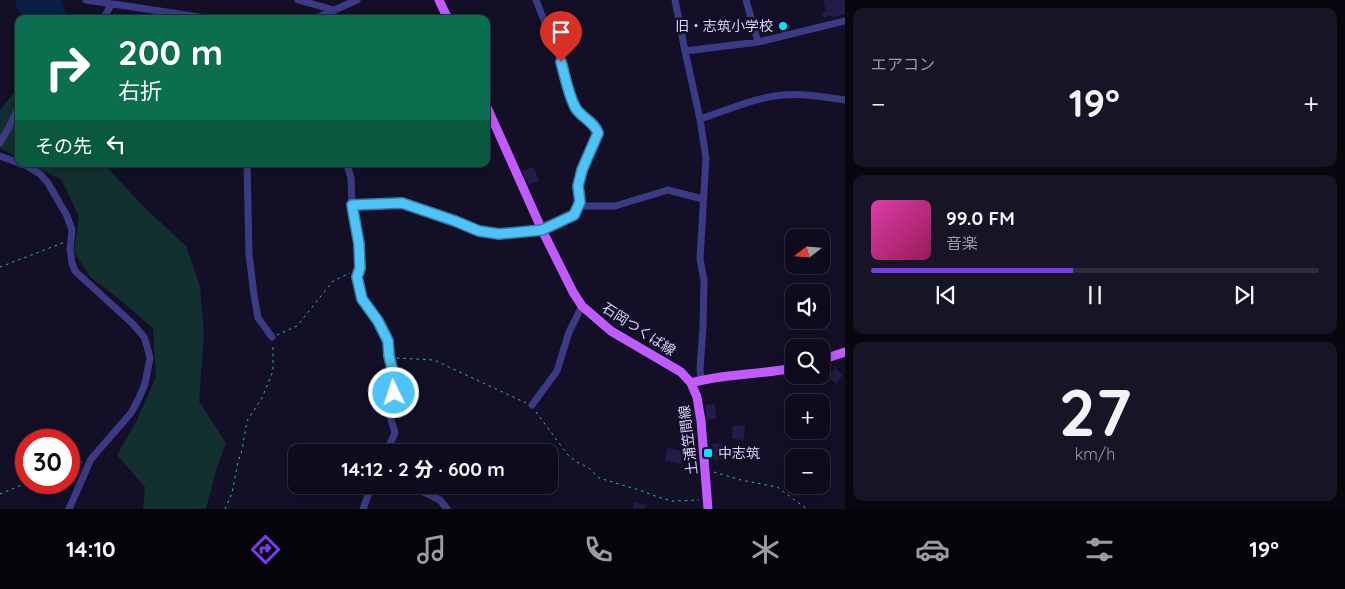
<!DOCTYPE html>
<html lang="ja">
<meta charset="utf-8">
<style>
body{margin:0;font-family:Quicksand,"Noto Sans JP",sans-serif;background:#171425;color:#f1f3f6;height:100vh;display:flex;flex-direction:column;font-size:19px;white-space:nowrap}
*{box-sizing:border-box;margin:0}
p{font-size:16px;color:#9b9ba3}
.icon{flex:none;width:28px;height:28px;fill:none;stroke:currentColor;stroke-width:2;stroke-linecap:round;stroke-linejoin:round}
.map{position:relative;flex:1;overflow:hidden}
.sheet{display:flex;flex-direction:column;gap:8px;padding:8px;background:#08060f;width:500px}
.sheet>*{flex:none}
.top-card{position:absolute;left:15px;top:15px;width:475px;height:152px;border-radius:10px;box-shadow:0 2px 12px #0003,0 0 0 1px #2e2b3b;background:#0b6e4f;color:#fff;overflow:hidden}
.needle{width:32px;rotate:253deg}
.controls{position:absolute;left:785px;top:229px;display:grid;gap:10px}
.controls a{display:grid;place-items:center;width:45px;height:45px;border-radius:10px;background:#0e0b1c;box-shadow:0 2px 12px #0003,0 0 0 1px #2e2b3b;font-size:25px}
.speed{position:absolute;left:15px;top:429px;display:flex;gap:10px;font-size:25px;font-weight:700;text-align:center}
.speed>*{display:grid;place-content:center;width:65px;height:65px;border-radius:50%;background:#0e0b1c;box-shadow:0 2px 12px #0003,0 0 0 1px #2e2b3b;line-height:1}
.speed .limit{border:8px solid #d22;background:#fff;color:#111}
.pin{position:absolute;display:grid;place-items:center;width:42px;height:42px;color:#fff;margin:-51px -21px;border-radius:50% 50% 50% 0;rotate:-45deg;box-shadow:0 0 5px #0007}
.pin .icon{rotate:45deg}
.me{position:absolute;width:55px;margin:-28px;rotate:356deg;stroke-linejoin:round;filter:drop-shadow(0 0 4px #0008)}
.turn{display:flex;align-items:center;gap:18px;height:105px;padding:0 20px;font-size:22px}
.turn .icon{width:65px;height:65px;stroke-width:2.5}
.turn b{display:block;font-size:35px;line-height:42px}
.then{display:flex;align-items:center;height:48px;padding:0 20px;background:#0003;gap:10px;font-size:19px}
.big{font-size:38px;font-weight:800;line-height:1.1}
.sheet .card{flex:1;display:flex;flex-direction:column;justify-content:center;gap:8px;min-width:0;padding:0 18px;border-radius:10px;background:#171425}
.sheet .dial{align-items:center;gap:0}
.dial b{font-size:65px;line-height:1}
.song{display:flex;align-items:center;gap:15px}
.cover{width:60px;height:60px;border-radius:8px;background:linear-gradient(135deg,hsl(320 70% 55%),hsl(330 70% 35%))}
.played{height:5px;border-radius:2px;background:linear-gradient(90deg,#7c3aed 45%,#2e2b3b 45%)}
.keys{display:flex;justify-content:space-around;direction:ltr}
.heat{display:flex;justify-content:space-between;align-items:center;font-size:28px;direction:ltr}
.trip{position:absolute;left:288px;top:444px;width:270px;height:50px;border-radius:10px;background:#0e0b1c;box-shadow:0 2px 12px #0003,0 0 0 1px #2e2b3b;font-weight:800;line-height:50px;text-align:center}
.menu{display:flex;height:80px;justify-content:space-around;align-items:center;background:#06040b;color:#9b9ba3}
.menu .icon{width:35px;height:35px}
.menu .active{color:#7c3aed}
.menu b{font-size:22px;color:#f1f3f6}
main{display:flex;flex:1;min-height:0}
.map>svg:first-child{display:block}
</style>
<main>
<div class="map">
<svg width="845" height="509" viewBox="0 0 845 509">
<rect width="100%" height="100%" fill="#130f26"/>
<!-- green -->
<path fill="#12302f" d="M19 80V158L0 148V110L16 90Z
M30 164H104L144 207 186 246 200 286 204 335 199 401 226 443 217 467 206 509H143L145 487 117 455 136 422 156 377 153 328 118 298 90 277 74 252 79 217 62 180Z"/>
<!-- water -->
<path fill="#0a1f44" d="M14 0H61L68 19H23Z"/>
<!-- building -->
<path fill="#241b47" d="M823 0H845V14L832 18 831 15 824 18 822 13 826 11Z
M533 167 539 181 529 185 522 171Z
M835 368 843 375 836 384 828 377Z
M715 404 716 419 707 420 705 405Z
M733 425 745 426 744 440 732 439Z
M712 444H723L724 459 713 460Z
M667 448 683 451 681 464 665 461Z
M634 502 646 505 645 509H633Z"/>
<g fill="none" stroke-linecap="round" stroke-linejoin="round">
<!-- path -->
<path stroke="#2fb8b0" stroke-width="1" stroke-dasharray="2.5 4" stroke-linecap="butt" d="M0 267 65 242
M277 335 297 326 333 281 350 273
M397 358 434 360 526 403
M536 412 568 455 577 462 589 468 599 478 639 490 658 497 672 501 699 500
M69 467 82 462
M714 472 741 480 777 487 807 509
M0 494 29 482
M225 509 232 493 238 462 242 450 247 421 262 398 273 371V345"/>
<!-- minor -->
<path stroke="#3d3a85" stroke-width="7" d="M86 0 213 19
M298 0 334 10
M675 0 685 51 700 119 706 158 700 259 704 280 703 327 700 369 701 380
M746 0 758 42
M103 19 111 5
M314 19 357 0
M685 51 758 42 845 21
M700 119C725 111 757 97 783 95 804 93 824 97 845 100
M0 143 9 127 19 106
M0 156 19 163
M20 164 27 166 40 174 48 183 67 216 72 230 70 250 72 263 75 271 133 324 144 337 147 346 150 358 145 384 138 400 131 413 91 459 69 509
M247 164 249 254 254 295 258 318 272 337
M347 164 351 178 352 205 359 244 360 267 357 277 362 299 378 321 388 341 389 356 396 383 389 413 395 433 386 452
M580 202 585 206H615L668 190 703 199
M352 205 402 203 455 221 479 231 499 234 542 230 574 215 580 202 578 186 582 170 598 133C594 121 580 117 575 107 568 93 566 76 561 62 553 41 544 21 536 0
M532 405 557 371 569 332 582 306
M409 485 440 500 447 509
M363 509 372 485"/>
<!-- major -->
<path stroke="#c25bff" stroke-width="9" d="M439 0 448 19
M486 105 542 230 573 292 582 306 611 331 681 372 691 383 697 397 701 421 708 509
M821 360 845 352
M691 383C724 373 760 375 794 368"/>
</g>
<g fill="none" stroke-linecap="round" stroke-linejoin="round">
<defs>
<path id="route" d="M394 393 396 384 389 356 388 341 378 321 362 299 357 277 360 268 359 244 352 205 402 203 455 221 479 231 499 234 542 230 574 215 580 202 578 186 582 170 598 133C594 121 580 117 575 107 568 93 565 76 561 62"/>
</defs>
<!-- route casing -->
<use href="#route" stroke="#337fa1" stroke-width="12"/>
<!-- route -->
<use href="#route" stroke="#4fc3f7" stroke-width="9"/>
</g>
<!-- markers -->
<g fill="#00e5ff" stroke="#130f26" stroke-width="2">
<circle cx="783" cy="26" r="5"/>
<rect x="703" y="448" width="10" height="10" rx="2.5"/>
</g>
<g text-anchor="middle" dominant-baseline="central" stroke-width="5" stroke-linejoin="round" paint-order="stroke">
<!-- poi labels -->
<g font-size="14" fill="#d9d4ff" stroke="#130f26" text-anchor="end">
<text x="773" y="26">旧・志筑小学校</text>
<text x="718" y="453" text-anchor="start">中志筑</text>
</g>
<!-- street labels -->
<g font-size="14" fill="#d9d4ff" stroke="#130f26">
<text transform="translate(639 329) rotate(33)">石岡つくば線</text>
<text transform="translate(688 440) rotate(-97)">土浦笠間線</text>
</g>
</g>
</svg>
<div class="controls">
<a><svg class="needle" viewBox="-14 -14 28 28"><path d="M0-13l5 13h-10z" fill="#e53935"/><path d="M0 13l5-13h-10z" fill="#9b9ba3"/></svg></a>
<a><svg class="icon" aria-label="sound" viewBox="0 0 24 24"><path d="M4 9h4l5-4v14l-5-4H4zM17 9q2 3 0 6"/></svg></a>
<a><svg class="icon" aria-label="search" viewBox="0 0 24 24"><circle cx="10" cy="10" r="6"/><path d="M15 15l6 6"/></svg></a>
<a>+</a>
<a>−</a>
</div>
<div class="speed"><div class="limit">30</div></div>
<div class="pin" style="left:561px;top:62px;background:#d93025"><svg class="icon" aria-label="arrive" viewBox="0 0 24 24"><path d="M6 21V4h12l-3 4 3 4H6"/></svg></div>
<svg class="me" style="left:394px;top:393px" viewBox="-20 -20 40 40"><circle r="17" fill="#4fc3f7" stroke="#fff" stroke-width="3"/><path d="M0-11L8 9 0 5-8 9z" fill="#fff"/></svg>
<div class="trip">14:12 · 2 分 · 600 m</div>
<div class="top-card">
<div class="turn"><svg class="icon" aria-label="right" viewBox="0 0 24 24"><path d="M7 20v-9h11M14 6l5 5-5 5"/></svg><div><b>200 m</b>右折</div></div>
<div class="then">その先<svg class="icon" aria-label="left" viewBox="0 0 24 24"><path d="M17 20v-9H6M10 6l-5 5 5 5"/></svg></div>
</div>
</div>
<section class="sheet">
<div class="card"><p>エアコン</p>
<div class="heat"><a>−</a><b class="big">19°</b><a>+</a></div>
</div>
<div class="card">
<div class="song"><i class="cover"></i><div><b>99.0 FM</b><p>音楽</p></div></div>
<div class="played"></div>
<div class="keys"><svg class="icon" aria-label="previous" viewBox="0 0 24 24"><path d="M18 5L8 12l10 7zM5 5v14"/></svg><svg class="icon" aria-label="pause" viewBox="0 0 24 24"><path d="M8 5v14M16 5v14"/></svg><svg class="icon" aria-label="next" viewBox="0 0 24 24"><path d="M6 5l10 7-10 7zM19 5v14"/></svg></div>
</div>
<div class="card dial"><b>27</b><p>km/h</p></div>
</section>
</main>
<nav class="menu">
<b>14:10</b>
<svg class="icon active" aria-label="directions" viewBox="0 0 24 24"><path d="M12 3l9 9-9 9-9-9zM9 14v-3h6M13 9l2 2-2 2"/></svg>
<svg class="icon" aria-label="music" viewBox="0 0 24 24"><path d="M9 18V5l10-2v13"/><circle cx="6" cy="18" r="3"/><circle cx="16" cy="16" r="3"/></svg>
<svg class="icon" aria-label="phone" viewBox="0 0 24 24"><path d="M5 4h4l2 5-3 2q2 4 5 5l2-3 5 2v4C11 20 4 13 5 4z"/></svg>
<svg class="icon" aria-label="climate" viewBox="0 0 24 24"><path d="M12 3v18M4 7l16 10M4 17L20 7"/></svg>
<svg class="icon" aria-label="car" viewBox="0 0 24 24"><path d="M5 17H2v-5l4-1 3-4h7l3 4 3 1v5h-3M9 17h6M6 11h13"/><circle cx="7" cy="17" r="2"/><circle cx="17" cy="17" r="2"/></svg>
<svg class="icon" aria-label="filters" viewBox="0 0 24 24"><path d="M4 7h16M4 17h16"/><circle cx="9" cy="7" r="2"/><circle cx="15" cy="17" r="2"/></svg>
<b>19°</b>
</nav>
